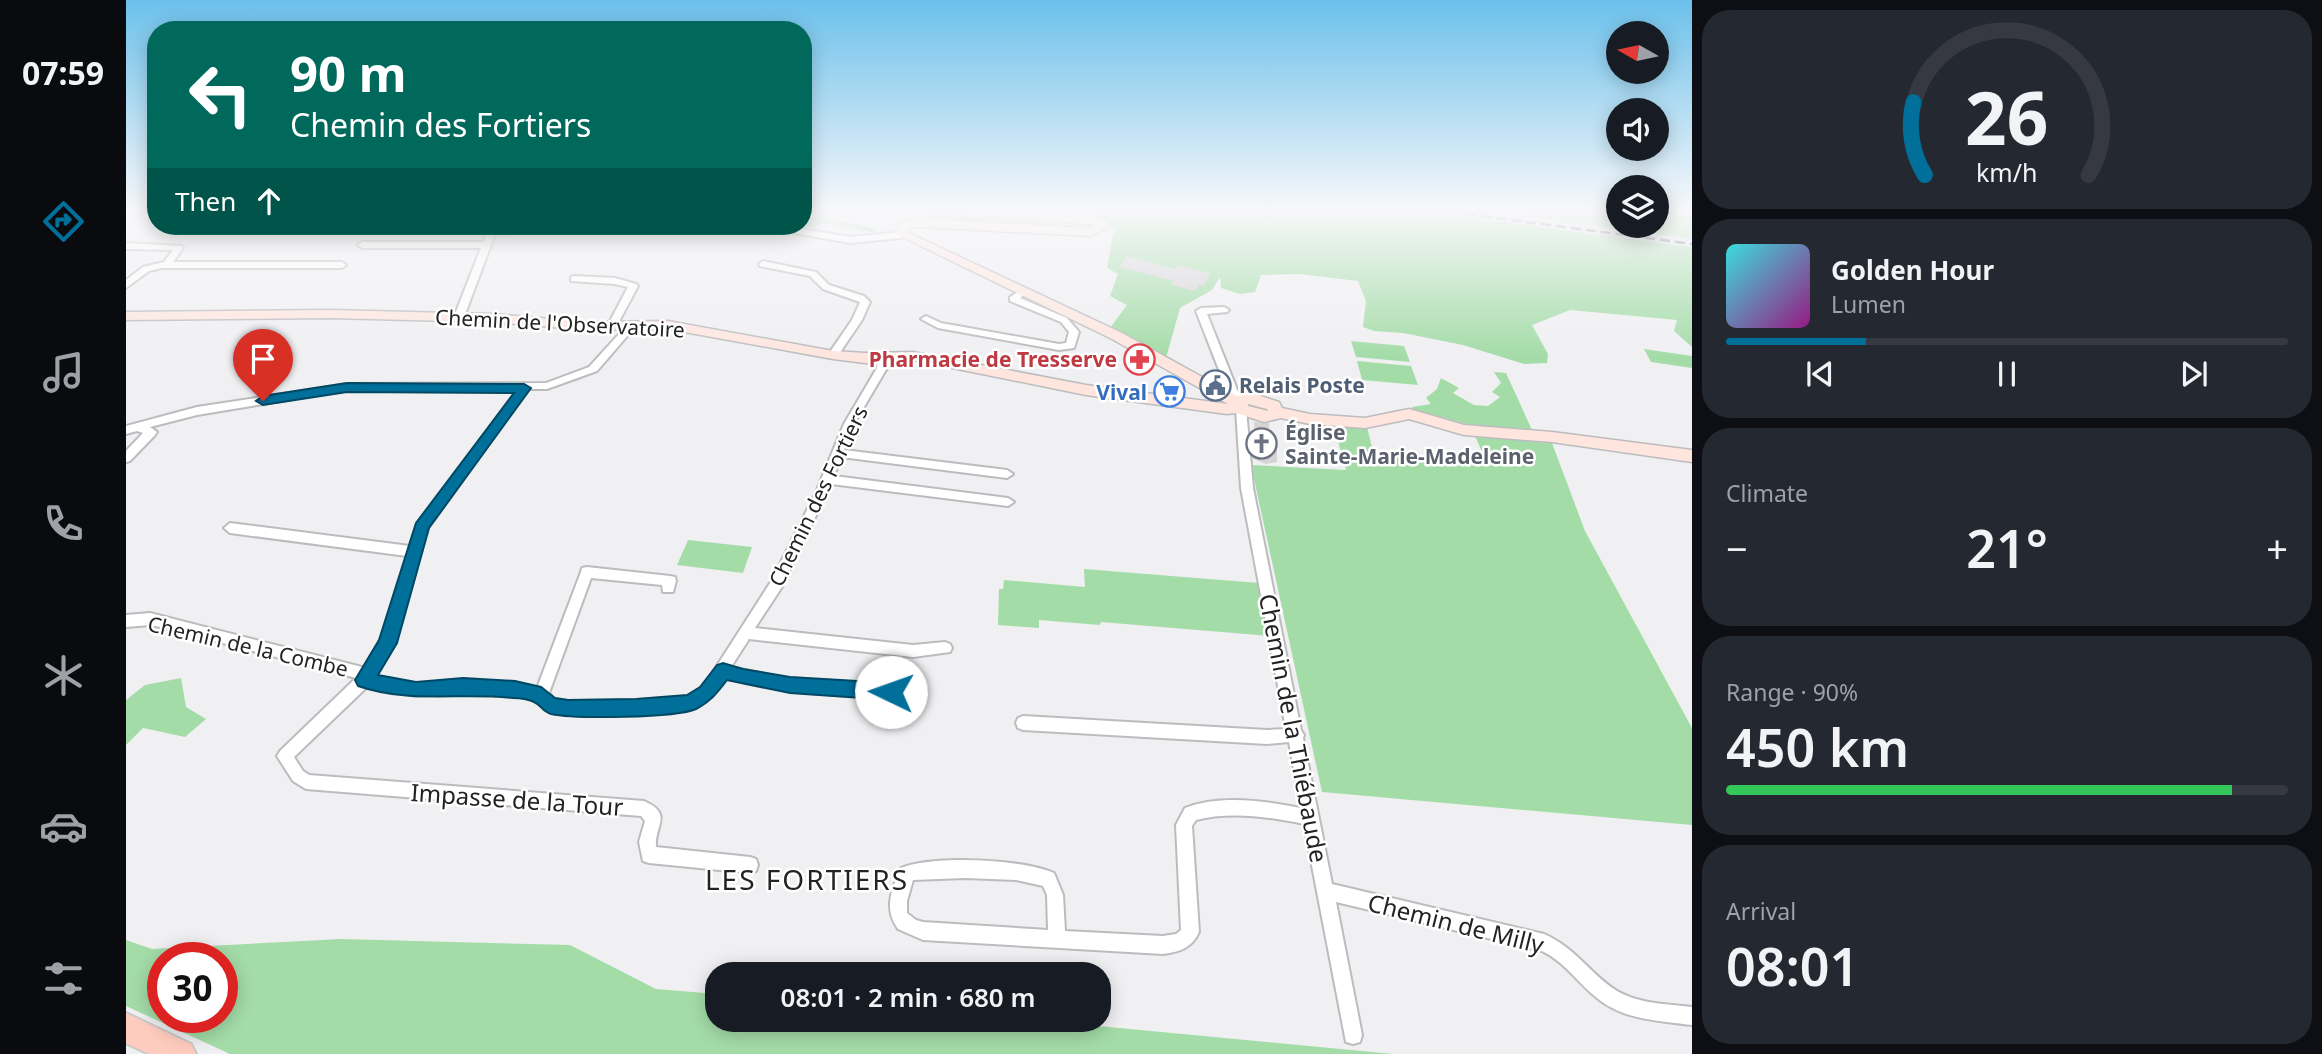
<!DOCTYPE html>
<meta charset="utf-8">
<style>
body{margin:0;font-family:"Noto Sans",sans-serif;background:#242831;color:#f1f3f6;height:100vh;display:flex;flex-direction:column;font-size:26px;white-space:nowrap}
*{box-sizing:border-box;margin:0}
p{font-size:23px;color:#9ea1a6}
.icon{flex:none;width:38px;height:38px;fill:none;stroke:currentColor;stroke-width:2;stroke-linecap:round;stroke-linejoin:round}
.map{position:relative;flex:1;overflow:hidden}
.details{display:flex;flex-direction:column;gap:10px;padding:10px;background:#0d0f14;width:630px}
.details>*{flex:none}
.top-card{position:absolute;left:21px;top:21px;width:665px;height:214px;border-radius:28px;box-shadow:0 4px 18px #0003;background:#00695c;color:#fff;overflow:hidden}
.needle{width:46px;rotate:279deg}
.fabs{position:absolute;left:1480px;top:21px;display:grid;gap:14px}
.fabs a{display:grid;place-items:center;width:63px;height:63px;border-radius:50%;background:#171b24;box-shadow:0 4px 18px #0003;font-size:35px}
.speed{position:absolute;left:21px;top:942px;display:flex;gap:14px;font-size:35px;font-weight:700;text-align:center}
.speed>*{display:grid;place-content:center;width:91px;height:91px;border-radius:50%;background:#171b24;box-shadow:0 4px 18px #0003;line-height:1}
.speed .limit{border:10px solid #d22;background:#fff;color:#111}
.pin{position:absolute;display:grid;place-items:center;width:60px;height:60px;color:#fff;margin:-72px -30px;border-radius:50% 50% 50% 0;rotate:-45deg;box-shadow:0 0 7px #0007}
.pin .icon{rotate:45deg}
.me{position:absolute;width:77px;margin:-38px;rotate:273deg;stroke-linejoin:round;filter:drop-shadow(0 0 5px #0008)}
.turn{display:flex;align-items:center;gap:24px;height:147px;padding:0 28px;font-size:32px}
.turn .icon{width:91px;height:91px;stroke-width:2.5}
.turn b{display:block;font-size:49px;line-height:60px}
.then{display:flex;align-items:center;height:66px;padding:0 28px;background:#0003;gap:14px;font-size:26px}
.big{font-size:52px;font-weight:600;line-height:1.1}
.details .card{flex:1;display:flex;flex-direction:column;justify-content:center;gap:10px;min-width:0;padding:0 24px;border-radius:28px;background:#242831}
.details .dial{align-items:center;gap:0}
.dial svg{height:182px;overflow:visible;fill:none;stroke:#363941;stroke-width:7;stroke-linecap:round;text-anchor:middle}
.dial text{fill:#f1f3f6;stroke:none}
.song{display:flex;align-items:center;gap:21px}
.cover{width:84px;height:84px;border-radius:10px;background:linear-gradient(135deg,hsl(180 70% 55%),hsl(310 70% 35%))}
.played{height:7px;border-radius:4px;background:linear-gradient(90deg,#006f9a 25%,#363941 25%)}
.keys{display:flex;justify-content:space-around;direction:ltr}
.heat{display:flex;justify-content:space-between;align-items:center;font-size:38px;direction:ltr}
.charge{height:10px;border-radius:5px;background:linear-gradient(90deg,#34c759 90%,#363941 0)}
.trip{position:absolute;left:579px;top:962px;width:406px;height:70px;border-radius:28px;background:#171b24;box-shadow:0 4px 18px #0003;font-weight:600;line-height:70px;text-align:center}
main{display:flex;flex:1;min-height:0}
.dock{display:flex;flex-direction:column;width:126px;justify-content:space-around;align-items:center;background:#090b0e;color:#9ea1a6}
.dock .icon{width:49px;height:49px}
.dock .selected{color:#006f9a}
.dock b{font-size:32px;color:#f1f3f6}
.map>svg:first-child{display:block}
</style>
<main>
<nav class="dock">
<b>07:59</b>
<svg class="icon selected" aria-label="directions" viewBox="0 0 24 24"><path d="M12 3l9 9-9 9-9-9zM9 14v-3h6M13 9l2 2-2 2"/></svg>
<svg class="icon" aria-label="music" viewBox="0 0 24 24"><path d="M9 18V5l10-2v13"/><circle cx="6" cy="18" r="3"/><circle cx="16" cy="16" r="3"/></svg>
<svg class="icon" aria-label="phone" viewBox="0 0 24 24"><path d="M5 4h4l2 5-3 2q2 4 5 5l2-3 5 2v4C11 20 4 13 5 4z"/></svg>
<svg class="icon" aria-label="climate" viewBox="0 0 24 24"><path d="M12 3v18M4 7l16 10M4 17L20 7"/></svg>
<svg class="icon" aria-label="car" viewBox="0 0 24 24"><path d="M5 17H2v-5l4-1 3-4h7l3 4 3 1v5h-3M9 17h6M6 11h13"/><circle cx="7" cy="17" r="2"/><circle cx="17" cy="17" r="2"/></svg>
<svg class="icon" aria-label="filters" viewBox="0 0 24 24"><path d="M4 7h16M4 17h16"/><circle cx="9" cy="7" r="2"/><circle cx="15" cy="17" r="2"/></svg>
</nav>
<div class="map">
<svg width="1566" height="1054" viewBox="0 0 1566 1054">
<rect width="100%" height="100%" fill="#f0f0f3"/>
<!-- built -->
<path fill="#e5e6f1" d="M1288 210H1353L1566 239V247Z"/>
<!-- green -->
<path fill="#a4dca8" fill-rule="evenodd" d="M677 210H685L682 214 751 229 745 232 698 223 688 227 677 225Z
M792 210H1288L1566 247V347L1548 331 1551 320 1444 310 1406 325 1422 354 1421 363 1398 364 1337 345 1277 333 1248 331 1237 327 1240 301 1232 281 1173 274 1135 275 1129 292 1114 294 1095 288 1094 277 1086 290 1054 308 1040 358 984 328 1001 305 984 296 992 274 981 268 987 235 991 230C979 222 945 217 930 219 925 220 919 224 914 226L804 221Z
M1353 210H1493V226H1531V210H1566V239Z
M1225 341 1278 346 1284 362 1230 357Z
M1518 349 1566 356V368L1525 362Z
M1231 361 1285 366 1292 385 1236 380Z
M1368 372 1380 373 1406 430 1340 424 1287 409 1286 407 1305 404 1300 398 1311 389 1315 378 1333 388 1327 393 1348 405 1362 406 1374 397 1366 392 1375 383Z
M1207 423 1241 427 1247 451 1360 461 1349 436 1426 443 1459 531 1566 728V825L1196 792 1125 465 1220 470Z
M562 540 626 547 617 573 551 565Z
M958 569 1133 583 1144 636 975 622 974 625 913 620V628L872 625 873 589H877L878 580 959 587Z
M55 678 60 707 80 719 59 737 17 728 0 745V700L19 685Z
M215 939 444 945 530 989 591 994 592 1020H909L1267 1054H104L0 1006V940L26 949ZM37 957H96V1017H37Z"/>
<!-- building -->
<path fill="#d6d3d5" d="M1000 256 1050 269 1052 265 1084 273 1078 286 1073 284 1069 291 1045 285 1048 281 994 267Z
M1128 422 1143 423 1144 440 1151 441V462L1140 464 1127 459 1125 438H1129Z"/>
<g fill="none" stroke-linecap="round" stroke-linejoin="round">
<defs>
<path id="street" d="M364 226H372L338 317 333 320 328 317 355 248H236L232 245 236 242H357Z
M642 226H659L724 237 775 232 779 235 775 238 724 243 646 229Z
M0 243 56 246 57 248 47 262H216L220 265 216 268H36L23 271 0 288V280L17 267 38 262 47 250 0 249Z
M637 261 690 272 703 285 738 296 744 302 736 320 711 357H703L702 355 726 320 734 302 697 289 684 276 634 266 633 264Z
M448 276 489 278 510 284 512 286 490 327H484L482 325 502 287 489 284 445 281V277Z
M896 289 901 292 894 298 941 318 953 332 948 348 933 350 812 328 795 319 800 316 815 323 933 344 940 343 943 332 935 322 884 301V297Z
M1098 307 1103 310 1101 312 1081 314 1112 392 1119 400 1114 403 1110 402 1102 393 1070 311 1075 308Z
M506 322 509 323V327L471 371 421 389H402L302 528 269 643 250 676 290 684 337 681 389 684 411 688 455 572 456 568 461 567 544 576 549 577 550 581 547 592H537L536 585 465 578 423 693 428 699 442 701 543 700 562 697 576 689 646 580 690 492 718 424 751 368 752 357 757 354 762 357 761 368 728 424 718 450 881 470 887 474 881 478 715 457 708 476 882 498 888 502 882 506 705 484 656 587 629 628 787 645 819 642 824 644 826 648 824 652 787 657 623 639 605 667 659 678 765 686 770 688 772 692 770 696 765 698C709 695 653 693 599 678L586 697 564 709 543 712 442 715 419 710 411 701 389 696 337 693 290 696 241 687 168 757 177 771 183 775 518 801C548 814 528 826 530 847L624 857 630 859 632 865 630 871 624 873 523 863 517 861 513 842 519 821 515 816 180 789 167 781 151 756 154 751 230 678 39 628 24 625 0 627V615L24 613 240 668 256 641 281 556 104 533 98 528 104 523 284 546 292 524 391 390H221L71 415 24 427 31 432 29 435 4 461 0 462V451L17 433 11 431 0 434V426L71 407 221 384 420 383 463 367 503 323Z
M1115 405 1120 409 1127 488 1175 730 1178 735 1177 738 1206 884 1418 934C1450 948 1464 974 1491 991 1513 1004 1542 1004 1566 1007V1025C1534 1021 1497 1020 1471 998 1452 983 1439 962 1416 951L1210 902 1236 1035 1234 1042 1227 1044 1220 1042 1178 824C1144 817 1104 811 1070 820L1066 826 1073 932C1066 948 1053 952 1037 954L797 940 772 929C757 908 766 889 775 868 808 855 895 859 928 873L937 895 939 931 1037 936 1050 934 1055 930 1050 825 1059 808C1094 794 1140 801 1175 808L1163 742 1141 744 897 730 892 728 890 723 892 718 897 716 1141 730 1160 729 1115 488 1110 409ZM839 878 890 880 917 886 921 895 922 930 797 922 790 920 781 913V901L787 880Z"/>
<path id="secondary" d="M837 210C883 208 935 209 979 219L983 227 964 236 794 227 783 228 781 232 996 333 1111 396 1125 393 1153 402 1156 408 1184 414 1239 418 1283 409 1338 425 1426 432 1566 450V462L1426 442 1338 435 1283 419 1239 428 1184 424 1155 418 1138 422 1110 413 1101 414 960 395 787 360 739 363 707 359 542 329 461 330 366 322 204 318 0 320V312L204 310 366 314 461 322 542 321 707 351 739 353 787 352 960 385 1102 404 986 339 768 233 775 222 794 219 963 228 970 225 843 214ZM1122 404 1141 409 1142 411 1122 406Z"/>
<path id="primary" d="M0 1013 65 1044 70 1054H23L0 1043Z"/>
</defs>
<!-- street casing -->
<use href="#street" stroke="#bcbcbf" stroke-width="4"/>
<!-- secondary casing -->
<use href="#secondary" stroke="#bcbcbf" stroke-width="3"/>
<!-- primary casing -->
<use href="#primary" stroke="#cacaca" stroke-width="4"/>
<!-- street -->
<use href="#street" fill="#fff" fill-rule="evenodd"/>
<!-- secondary -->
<use href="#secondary" fill="#fee6df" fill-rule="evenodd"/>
<!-- primary -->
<use href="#primary" fill="#feccbe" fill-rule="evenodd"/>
<!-- rail -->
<path stroke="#606162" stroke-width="2.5" stroke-dasharray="10 5" stroke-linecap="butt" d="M1311 210 1566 244"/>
</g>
<!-- sky -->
<linearGradient id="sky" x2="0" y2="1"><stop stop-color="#6bc0eb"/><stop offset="0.59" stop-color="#f8f8fa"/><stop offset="1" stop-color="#f8f8fa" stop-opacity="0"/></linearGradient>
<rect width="1566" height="357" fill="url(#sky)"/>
<!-- route -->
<path fill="#006f9a" stroke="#004864" stroke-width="2" d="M221 383 398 384 405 388 303 528 271 643 252 675 290 682 337 678 389 681 415 687 429 698 442 700 510 699 561 695 574 687 591 665 597 663 617 669 664 677 765 683 772 686 774 692 772 697 765 700 664 693 601 680C592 692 584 702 570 709 550 718 448 719 425 714 417 712 415 705 408 702 402 699 393 698 387 698 334 692 284 704 232 686L229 680 253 640 290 523 388 393 221 392 137 405 130 401 137 396Z"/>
<!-- icons -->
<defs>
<symbol id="pharmacy-ring" viewBox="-11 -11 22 22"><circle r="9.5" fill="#fff" stroke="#e0444e" stroke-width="1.5"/><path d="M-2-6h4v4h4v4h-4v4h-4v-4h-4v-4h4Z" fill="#e0444e"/></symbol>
<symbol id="civic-ring" viewBox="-11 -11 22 22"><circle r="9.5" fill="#fff" stroke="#5c6f8a" stroke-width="1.5"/><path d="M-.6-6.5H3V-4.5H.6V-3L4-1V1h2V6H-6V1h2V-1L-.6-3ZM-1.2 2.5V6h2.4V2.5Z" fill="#5c6f8a"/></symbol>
<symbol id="supermarket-ring" viewBox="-11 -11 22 22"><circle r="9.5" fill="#fff" stroke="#3f7fe0" stroke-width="1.5"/><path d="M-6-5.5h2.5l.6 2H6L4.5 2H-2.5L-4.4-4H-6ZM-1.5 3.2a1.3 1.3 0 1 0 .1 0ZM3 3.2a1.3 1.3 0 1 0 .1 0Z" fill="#3f7fe0"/></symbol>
<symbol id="church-ring" viewBox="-11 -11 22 22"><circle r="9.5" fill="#fff" stroke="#6b7280" stroke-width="1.5"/><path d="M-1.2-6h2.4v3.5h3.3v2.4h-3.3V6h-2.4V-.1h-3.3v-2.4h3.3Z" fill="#6b7280"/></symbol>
</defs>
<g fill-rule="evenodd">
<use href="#pharmacy-ring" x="996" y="342" width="35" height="35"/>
<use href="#civic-ring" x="1072" y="368" width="35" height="35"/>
<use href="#supermarket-ring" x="1026" y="374" width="35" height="35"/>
<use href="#church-ring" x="1118" y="426" width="35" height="35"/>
</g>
<g text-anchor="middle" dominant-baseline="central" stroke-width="5" stroke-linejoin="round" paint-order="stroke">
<!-- street labels -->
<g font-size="21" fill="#222324" stroke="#fff">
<text transform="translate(434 323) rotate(3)">Chemin de l'Observatoire</text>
<text transform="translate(692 496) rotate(-64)">Chemin des Fortiers</text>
<text transform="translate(122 646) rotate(13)">Chemin de la Combe</text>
</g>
<!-- health labels -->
<g font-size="21" font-weight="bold" fill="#be3a42" stroke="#fff" text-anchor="end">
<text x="991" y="359">Pharmacie de Tresserve</text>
</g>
<!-- service labels -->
<g font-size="21" font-weight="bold" fill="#4e5e75" stroke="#fff" text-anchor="start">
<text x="1113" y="385">Relais Poste</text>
</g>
<!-- shop labels -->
<g font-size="21" font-weight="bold" fill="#366cbe" stroke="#fff" text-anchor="end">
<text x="1021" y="392">Vival</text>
</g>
<!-- worship labels -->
<g font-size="21" font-weight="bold" fill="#5b616d" stroke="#fff" text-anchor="start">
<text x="1159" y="432">Église<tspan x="1159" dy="24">Sainte-Marie-Madeleine</tspan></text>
</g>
<!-- near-street labels -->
<g font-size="24" fill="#222324" stroke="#fff">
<text transform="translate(1168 728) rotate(79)">Chemin de la Thiébaude</text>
<text transform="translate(391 799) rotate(4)">Impasse de la Tour</text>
<text transform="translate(1330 923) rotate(14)">Chemin de Milly</text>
</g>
<!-- near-quarter labels -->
<g font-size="28" letter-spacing="2" fill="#222324" stroke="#fff">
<text x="681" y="879">LES FORTIERS</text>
</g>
</g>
</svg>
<div class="fabs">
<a><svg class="needle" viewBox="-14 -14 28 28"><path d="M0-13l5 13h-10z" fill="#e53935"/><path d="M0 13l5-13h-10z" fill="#9ea1a6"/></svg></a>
<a><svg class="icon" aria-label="sound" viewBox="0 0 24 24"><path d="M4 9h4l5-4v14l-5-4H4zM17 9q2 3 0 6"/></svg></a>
<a><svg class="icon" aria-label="layers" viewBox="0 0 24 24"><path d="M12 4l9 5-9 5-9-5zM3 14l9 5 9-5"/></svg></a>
</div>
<div class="speed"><div class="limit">30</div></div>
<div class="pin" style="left:137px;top:401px;background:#d93025"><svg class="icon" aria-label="arrive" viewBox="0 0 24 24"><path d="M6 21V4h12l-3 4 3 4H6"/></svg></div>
<svg class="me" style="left:765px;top:692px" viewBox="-20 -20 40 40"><circle r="19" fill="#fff"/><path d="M0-13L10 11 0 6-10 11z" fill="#006f9a"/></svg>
<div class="trip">08:01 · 2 min · 680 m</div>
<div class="top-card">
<div class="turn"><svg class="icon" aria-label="left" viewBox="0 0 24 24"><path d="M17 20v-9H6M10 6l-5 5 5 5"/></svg><div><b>90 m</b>Chemin des Fortiers</div></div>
<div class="then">Then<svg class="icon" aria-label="ahead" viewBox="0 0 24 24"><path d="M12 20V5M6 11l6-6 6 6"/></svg></div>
</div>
</div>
<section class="details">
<div class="card dial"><svg viewBox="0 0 100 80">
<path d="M14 69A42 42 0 1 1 86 69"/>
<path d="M14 69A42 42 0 0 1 9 37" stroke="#006f9a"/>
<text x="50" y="56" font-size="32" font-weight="700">26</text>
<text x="50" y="72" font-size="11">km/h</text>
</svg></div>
<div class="card">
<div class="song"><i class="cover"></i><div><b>Golden Hour</b><p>Lumen</p></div></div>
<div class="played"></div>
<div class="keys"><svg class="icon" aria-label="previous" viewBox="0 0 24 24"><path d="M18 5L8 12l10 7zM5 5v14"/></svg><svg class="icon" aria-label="pause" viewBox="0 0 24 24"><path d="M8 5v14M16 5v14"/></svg><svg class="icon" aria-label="next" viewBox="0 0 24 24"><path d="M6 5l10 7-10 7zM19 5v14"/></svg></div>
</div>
<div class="card"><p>Climate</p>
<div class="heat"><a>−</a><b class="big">21°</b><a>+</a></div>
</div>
<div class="card"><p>Range · 90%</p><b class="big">450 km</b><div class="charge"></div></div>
<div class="card"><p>Arrival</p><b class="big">08:01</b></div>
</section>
</main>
